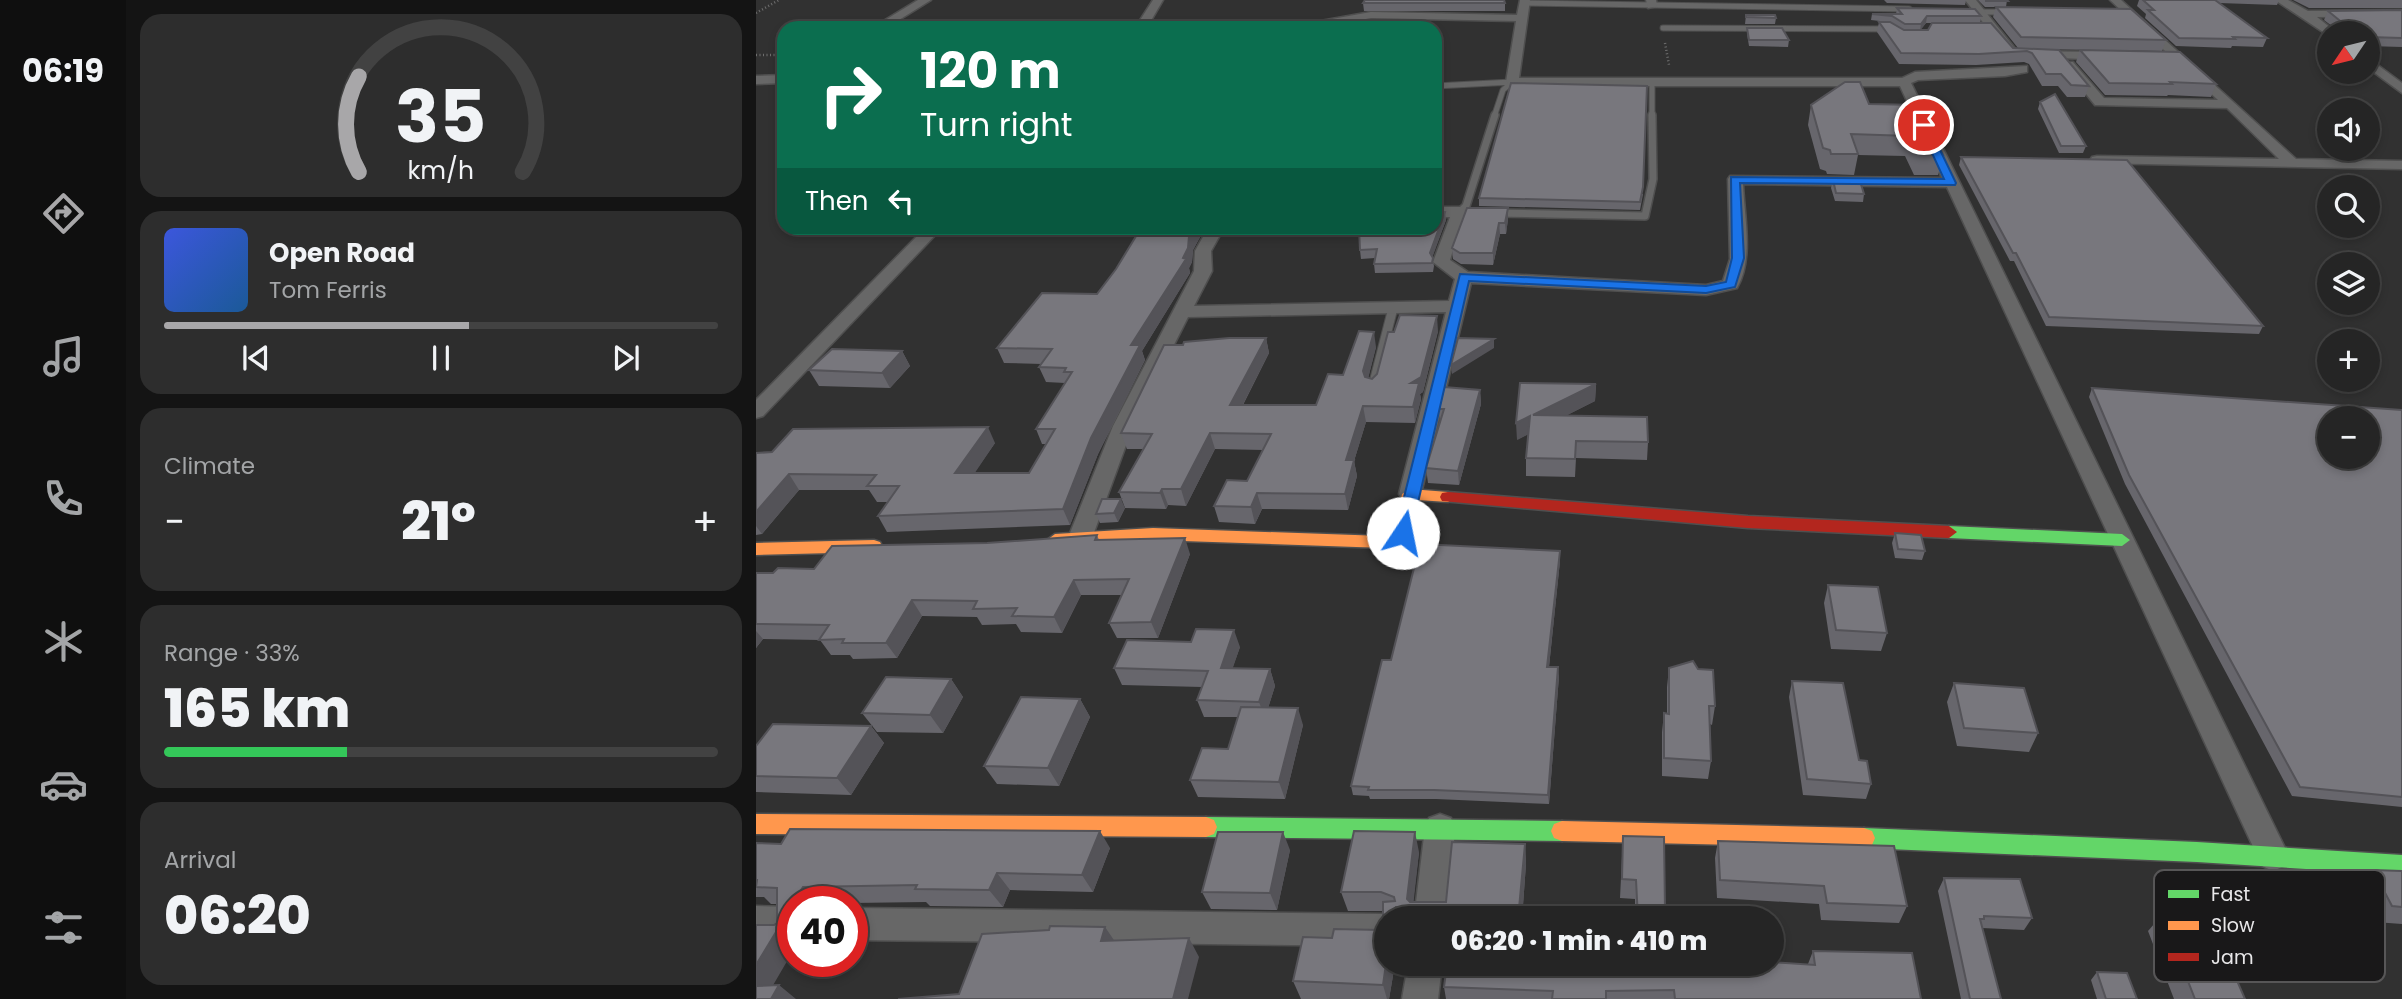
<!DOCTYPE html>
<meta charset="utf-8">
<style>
body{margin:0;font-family:Poppins,sans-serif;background:#2d2d2d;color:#f1f3f6;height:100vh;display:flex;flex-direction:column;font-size:26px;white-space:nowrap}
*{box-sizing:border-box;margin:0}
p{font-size:23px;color:#a3a5a7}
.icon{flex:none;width:38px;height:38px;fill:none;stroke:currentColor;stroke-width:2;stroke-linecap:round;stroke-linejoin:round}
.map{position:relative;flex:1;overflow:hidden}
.sheet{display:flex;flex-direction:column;gap:14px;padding:14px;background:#141414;width:630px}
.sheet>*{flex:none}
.top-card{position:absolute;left:21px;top:21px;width:665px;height:214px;border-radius:21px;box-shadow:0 4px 10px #0003,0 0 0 2px #424242;background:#0b6e4f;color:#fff;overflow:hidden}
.needle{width:46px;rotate:235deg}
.controls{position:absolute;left:1561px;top:21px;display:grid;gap:14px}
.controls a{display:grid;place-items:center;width:63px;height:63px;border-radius:50%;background:#252525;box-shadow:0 4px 10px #0003,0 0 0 2px #424242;font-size:35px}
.speed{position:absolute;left:21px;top:886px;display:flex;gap:14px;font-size:35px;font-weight:700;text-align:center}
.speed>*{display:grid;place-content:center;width:91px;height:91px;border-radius:50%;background:#252525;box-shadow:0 4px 10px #0003,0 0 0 2px #424242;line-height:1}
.speed .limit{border:10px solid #d22;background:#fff;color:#111}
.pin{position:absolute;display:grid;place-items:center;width:60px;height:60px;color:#fff;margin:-30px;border:4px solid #fff;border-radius:50%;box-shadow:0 2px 7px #0007}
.me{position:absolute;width:77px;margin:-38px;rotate:11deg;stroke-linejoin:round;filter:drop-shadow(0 0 5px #0008)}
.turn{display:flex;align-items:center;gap:24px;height:147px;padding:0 28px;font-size:32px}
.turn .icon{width:91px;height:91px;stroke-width:2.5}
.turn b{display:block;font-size:49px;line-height:60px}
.then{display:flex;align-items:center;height:66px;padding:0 28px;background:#0003;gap:14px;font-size:26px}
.big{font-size:52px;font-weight:800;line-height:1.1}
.sheet .card{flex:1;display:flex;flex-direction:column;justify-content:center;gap:10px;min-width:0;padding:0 24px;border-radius:21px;background:#2d2d2d}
.sheet .dial{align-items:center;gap:0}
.dial svg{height:182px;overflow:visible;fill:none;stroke:#424242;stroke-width:7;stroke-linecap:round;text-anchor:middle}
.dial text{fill:#f1f3f6;stroke:none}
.song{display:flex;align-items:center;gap:21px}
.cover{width:84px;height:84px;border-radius:10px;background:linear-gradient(135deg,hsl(230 70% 55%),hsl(210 70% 35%))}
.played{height:7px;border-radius:4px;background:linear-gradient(90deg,#a8a7a9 55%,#424242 55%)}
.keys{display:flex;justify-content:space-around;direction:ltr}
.heat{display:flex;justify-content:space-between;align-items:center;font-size:38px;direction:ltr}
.charge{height:10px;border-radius:5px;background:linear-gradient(90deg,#34c759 33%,#424242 0)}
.trip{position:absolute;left:618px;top:906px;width:410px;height:70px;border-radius:35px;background:#252525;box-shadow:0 4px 10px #0003,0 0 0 2px #424242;font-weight:800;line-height:70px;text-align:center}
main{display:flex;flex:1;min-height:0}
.dock{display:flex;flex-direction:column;width:126px;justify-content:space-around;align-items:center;background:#0f0f0f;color:#a3a5a7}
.dock .icon{width:49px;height:49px}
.dock .active{color:#a8a7a9}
.dock b{font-size:32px;color:#f1f3f6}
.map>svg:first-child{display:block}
</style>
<main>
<nav class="dock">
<b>06:19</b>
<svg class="icon active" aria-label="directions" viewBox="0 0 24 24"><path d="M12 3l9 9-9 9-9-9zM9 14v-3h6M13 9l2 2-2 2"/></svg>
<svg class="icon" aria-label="music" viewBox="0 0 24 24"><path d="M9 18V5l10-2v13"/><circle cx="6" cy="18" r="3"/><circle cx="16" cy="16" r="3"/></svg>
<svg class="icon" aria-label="phone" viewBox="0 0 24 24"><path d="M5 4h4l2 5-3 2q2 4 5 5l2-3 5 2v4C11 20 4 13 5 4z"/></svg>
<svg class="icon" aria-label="climate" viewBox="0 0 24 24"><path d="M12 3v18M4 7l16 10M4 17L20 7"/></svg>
<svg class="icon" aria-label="car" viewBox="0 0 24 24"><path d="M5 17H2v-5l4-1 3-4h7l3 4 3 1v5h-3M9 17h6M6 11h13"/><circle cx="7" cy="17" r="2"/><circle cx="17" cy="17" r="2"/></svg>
<svg class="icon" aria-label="filters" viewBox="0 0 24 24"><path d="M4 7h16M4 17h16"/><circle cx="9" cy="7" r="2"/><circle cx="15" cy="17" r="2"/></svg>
</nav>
<section class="sheet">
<div class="card dial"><svg viewBox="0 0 100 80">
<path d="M14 69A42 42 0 1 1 86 69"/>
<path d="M14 69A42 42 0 0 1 14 27" stroke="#a8a7a9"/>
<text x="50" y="56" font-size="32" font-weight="700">35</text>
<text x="50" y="72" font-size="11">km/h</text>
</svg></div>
<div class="card">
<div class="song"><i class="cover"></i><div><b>Open Road</b><p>Tom Ferris</p></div></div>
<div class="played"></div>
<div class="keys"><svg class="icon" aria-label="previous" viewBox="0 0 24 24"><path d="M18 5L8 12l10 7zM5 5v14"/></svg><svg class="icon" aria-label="pause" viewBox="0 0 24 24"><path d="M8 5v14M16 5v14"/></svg><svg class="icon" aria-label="next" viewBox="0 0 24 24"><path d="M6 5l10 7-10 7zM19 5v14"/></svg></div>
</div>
<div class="card"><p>Climate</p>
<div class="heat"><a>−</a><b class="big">21°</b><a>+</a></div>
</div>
<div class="card"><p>Range · 33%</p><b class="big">165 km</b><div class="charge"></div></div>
<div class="card"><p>Arrival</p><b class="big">06:20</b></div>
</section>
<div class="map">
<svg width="1646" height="999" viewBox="0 0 1646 999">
<rect width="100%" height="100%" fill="#313131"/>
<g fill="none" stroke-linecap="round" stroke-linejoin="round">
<defs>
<path id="lane-far2" d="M769 3 1153 9
M1224 12H1252
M907 28 1136 29
M896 84V117
M679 86 756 82 747 90 738 117"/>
<path id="lane-far1" d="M713 212H704L710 206 739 115
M740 213 889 216 897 179 896 115"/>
<path id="lane" d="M617 386 637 308"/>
<path id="street" d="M162 0H175L130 28H116Z
M397 0H407L393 24H548L615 12 761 15 764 0H774L763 78H1146L1159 72 1271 66V72L1249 76 1162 80 1155 83 1528 846 1533 856 1528 866 1517 871 1506 866 1191 187 987 184C988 215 998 259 981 288L950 295 715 283 665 494 662 499 654 502 646 499 643 494 690 312 432 317 377 426 336 538 332 544 324 546 316 544 312 538 357 426 438 271 439 251 452 228H468L455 251 456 271 438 306 693 301 699 279 677 262 694 217H679V207H704L712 212 703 229 694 260 712 272 950 285 967 281 974 259 972 179 974 176 1186 178 1144 86H756L750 82 760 21 615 18 562 28H379Z
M890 0H900L901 6 892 8Z
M1209 0H1220L1261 51 1353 52 1359 56 1353 60 1254 56Z
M1354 0H1365L1540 159 1646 161V169L1336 163 1334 160 1336 157 1341 156 1523 159 1471 108 1339 105 1309 68V62H1317L1348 98 1462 100Z
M1519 0H1532L1552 11 1646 10V16L1561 17 1581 33H1573V36Z
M1612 58 1646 83V93L1612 68Z
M28 75V83L0 84V76Z
M169 228H186L7 416 0 418V400Z
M684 814 695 818 699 828 692 919H658L669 828 673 818Z
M0 906 37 907V939L0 938Z
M96 908 630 914 642 919H630V946L96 940Z
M652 964H686L682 999H646Z"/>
<path id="fast" d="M1193 526 1366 534 1374 540 1366 546 1193 538 1185 532Z
M450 817 806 821 814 824 817 831 814 838 806 841 450 837 442 834 439 827 442 820Z
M1108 828 1441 842 1646 855V875L1441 862 1108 848 1100 845 1097 838 1100 831Z"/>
<path id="slow" d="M654 489 692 492 700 497 692 502 661 500 653 537 629 548 397 540 299 546 291 540 299 534 397 528 627 536 639 530 646 494Z
M118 540 124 542 126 546 124 550 118 552 0 555V543Z
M0 814 450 817 458 820 461 827 458 834 450 837 0 834Z
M806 821 1108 828 1116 831 1119 838 1116 845 1108 848 806 841 798 838 795 831 798 824Z"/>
<path id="jam" d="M692 492 992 516 1193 526 1201 532 1193 538 992 528 686 501 684 497 686 493Z"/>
</defs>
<!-- lane-far2 casing -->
<use href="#lane-far2" stroke="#4f4f4f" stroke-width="7"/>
<!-- lane-far1 casing -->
<use href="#lane-far1" stroke="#4f4f4f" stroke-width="10"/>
<!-- lane casing -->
<use href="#lane" stroke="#4f4f4f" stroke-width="11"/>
<!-- street casing -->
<use href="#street" stroke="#4f4f4f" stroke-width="3"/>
<!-- fast casing -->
<use href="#fast" stroke="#4f4f4f" stroke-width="3"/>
<!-- slow casing -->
<use href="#slow" stroke="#4f4f4f" stroke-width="3"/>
<!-- jam casing -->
<use href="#jam" stroke="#4f4f4f" stroke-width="3"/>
<!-- path -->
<path stroke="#6e6e6e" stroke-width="2.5" stroke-dasharray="1 2.5" stroke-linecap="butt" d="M0 13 23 0
M909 43 913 65
M0 55H28"/>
<!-- lane-far2 -->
<use href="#lane-far2" stroke="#676767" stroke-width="5"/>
<!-- lane-far1 -->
<use href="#lane-far1" stroke="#676767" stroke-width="7"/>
<!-- lane -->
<use href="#lane" stroke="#676767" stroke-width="9"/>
<!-- street -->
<use href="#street" fill="#676767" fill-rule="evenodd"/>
<!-- fast -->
<use href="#fast" fill="#63d668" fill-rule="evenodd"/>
<!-- slow -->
<use href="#slow" fill="#ff974d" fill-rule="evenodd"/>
<!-- jam -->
<use href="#jam" fill="#b3261e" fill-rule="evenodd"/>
</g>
<!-- wall -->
<path fill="#67666c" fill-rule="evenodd" d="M1128 0H1210L1209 5 1131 3Z
M1222 0H1251L1250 7 1410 40 1406 51 1274 49 1333 86 1329 97H1311L1302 86H1286L1273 64 1268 62 1220 65 1143 64 1121 32 1123 22H1132L1115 20 1116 14H1140L1141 8 1225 16 1224 23 1257 48H1262L1237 17 1240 7H1229ZM1170 23H1176L1172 30H1164Z
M1383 0H1523L1521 5 1463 3 1511 38 1507 47 1476 46 1475 48 1420 46 1389 18 1390 14 1381 6Z
M1537 0H1646V8H1553Z
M607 3H749V11H608Z
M1646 10V47L1612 46V33H1585L1568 20 1572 11Z
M990 15 1020 18 1019 24H989Z
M991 28 1033 40 1032 47 993 46 991 34Z
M1324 50 1460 84 1455 97 1412 95 1411 96 1349 95 1320 62Z
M1284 102 1330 146 1327 153H1303L1282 109Z
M1113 104 1187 155 1182 175H1158L1149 156 1102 155 1098 175 1071 174 1070 171 1064 169 1052 125 1055 105Z
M1205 157 1507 326 1503 334 1290 326 1258 261H1254L1203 165Z
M1077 180 1108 194 1107 202 1079 201 1075 188Z
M887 194 884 210 723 206V198Z
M752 208V219L750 234H744L737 265 705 264 697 259 696 248Z
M689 212 690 220 676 257 678 266 677 272 619 273 618 264 619 258 605 259 604 250Z
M385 228H449L437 250 436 262 433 268 434 273 386 351 389 360 342 454 314 525 131 532 122 516 132 502H121L113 490H43L6 534 0 535V453L239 443 218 473H273L290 444H286L280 429 309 383 290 382 283 367 286 364 248 363 241 348 341 294 360 269Z
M682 331 667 392 664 394 665 399 659 423 610 422 598 461 601 476 592 510 506 509 499 524 463 522 458 506 491 481 507 450 459 449 430 506 412 505 410 509 369 508 363 492 387 449H371L365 433 427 345 510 338 513 353 487 405H560L587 375 620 347 612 378 616 379Z
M146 351 154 366 134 388 63 386 53 370Z
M840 384 839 401 811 415 892 442 891 460 820 458 819 477 770 476V458L772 434 761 440Z
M1336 388 1646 410V807L1536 796 1369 484 1333 397Z
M724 390 725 404 703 485 672 483 670 468 684 421 683 409Z
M369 508 362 522 344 523 340 514Z
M1139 533 1169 551 1166 560 1139 558 1136 543Z
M341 535 343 540 434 554 402 638H361L353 623 366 595H325L306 633 265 632 260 624 226 625 221 617 166 616 141 658 97 659 94 655H75L64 640 7 639 0 648V573H17L58 569 231 543Z
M804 561 793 667 803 676 793 804 680 799H614L613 796 597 795 595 786 635 660Z
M1072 585 1131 633 1125 651 1075 649 1068 603Z
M484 647 476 669H514L519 686 512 708 547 725 529 799 442 797 434 780 472 749 482 717H448L441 700 446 687 366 685 358 668Z
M913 668 959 706 956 725 954 724 955 761 952 779 906 776V732L908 713H911V687Z
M195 679 207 697 187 733 121 732 106 713Z
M1036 681 1103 760 1115 784 1110 799 1047 795 1033 697Z
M1198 683 1282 733 1273 752 1201 746 1191 702Z
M324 699 334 717 303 786 241 784 228 766Z
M115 726 128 743 95 795 0 792V746Z
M867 836 909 909 968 919H879V899L864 898Z
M962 841 1151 906 1143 923 1065 920 1063 904 961 898 959 858Z
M0 843 354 848 337 892 254 890 247 907 174 906 170 902 96 903V901H37L0 999 21 923V904H15L8 897H0Z
M769 844 770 864 766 919H630V964H639L633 999H545L537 981 576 938 625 930 627 927V911H592L585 892 663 852 657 902H690Z
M534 850 521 910 455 909 446 892Z
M1617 870 1646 871V924L1619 922 1601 886Z
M1188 878 1276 918 1268 930 1226 928 1245 999H1205L1182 891Z
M1406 915 1489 999H1418L1392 931Z
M1057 951 1165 999H690L688 987 1052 964Z
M1341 972 1381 999H1341L1335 980Z"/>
<!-- shaded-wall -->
<path fill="#545358" d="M1171 16 1170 23 1164 31 1165 24Z
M752 208V219L750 234 749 223Z
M689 212 690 220 675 261 674 253Z
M743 223 744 234 737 265V253Z
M438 228H449L437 250 436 262 433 268 434 273 386 351 389 360 342 454 314 525 307 509 335 438 375 345 427 258 433 236Z
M681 316 682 331 667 392 664 394 665 399 659 423 655 383Z
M618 332 620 347 610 387 607 371Z
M510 338 513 353 479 420 474 405Z
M738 339V348L696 374 695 365Z
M146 351 154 366 134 388 126 373Z
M840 384 839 401 778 432 777 415Z
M724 390 725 404 703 485 702 471Z
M607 406 610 422 598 461 601 476 592 510 589 494 590 460Z
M774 416 775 433 761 440 760 423Z
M232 427 239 443 208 489 199 473Z
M454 433 459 449 430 506 425 489Z
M33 474 43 490 6 534 0 526V512Z
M406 489 412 505 410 509 404 493Z
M501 493 506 509 499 524 495 507Z
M365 499 369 508 362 522 358 513Z
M429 538 434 554 402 638 395 622Z
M804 551V561L792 676 791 667Z
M318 580 325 595 306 633 298 617Z
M156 600 166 616 141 658 130 643Z
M478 630 484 647 471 685 465 668Z
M0 631 7 639 0 648Z
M802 667 803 676 793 804 792 795Z
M514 669 519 686 509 718 503 702Z
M195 679 207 697 187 733 174 715Z
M324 699 334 717 303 786 292 768Z
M542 708 547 725 529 799 523 782Z
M115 726 128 743 95 795 81 778Z
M344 831 354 848 337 892 326 875Z
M527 832 534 850 521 910 514 893Z
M659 832 663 852 657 907 651 899Z
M769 844 770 864 766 919H762Z
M241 873 254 890 247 907 233 890Z
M47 887 62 901H38Z
M37 904V951L9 999 0 996V965Z
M640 907 643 919H638Z
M349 927 362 946 345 941Z
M433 938 443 957 432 999H417Z
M630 964H639L633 999H631L627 985Z
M23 985 40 999H15Z"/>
<!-- building -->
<path fill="#78777d" stroke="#545358" stroke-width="2" fill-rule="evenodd" d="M609 0H748L749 3H607Z
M1230 0H1251L1252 1H1230Z
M1387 0H1459L1511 38 1477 37 1479 39 1423 38 1392 10H1398Z
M1240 7 1375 9 1410 40 1265 37Z
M1141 8 1219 9 1225 16H1171L1165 24H1149L1136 16 1116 14H1146Z
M1646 10V38L1612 37V33H1599L1572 11Z
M990 15H1019L1020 18 990 17Z
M1123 22H1134L1148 30H1172L1176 23H1235L1257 48 1303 50 1333 86 1315 85 1305 74H1290L1276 53 1271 51 1223 54 1145 53Z
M991 28H1026L1033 40H993Z
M1324 50 1424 52 1460 84 1414 82 1416 84 1353 83Z
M1089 82H1104L1113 104 1163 105 1187 155 1162 154 1153 136 1095 134 1102 154H1075L1074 150 1067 148 1055 105Z
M755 83 891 86 887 187 884 202 723 198Z
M1299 94 1330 146H1305L1284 102Z
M1205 157 1371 160 1507 326 1293 317 1260 253H1257Z
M1077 180 1104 181 1108 194 1080 193Z
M711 208H752L749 223H743L737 253H704L696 248Z
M679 211 689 212 674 253 677 258 676 263 618 264 621 249 604 250 603 228H679Z
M385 228H438L433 236 432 248 427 258 430 259 375 345H384L335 438 307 509 122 516 143 486H111L120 475 33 474 0 512V453L16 452 37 429 232 427 199 473H273L299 429H280L316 372H308L310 368 283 367 296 349 241 348 286 293 341 294 360 269Z
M644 315 681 316 665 377 655 383H663L657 407 607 406 590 460H598L589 494 501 493 495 507 458 506 471 480 491 481 515 434 454 433 425 489H406L404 493 363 492 396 434 365 433 408 345H427L428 342 473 338H510L474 405H560L572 374 587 375 603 331 618 332 607 371 609 377 616 379 621 374 632 332H638Z
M702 338 738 339 695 365Z
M76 349 146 351 126 373 53 370Z
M764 383 840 384 777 415 891 417 892 442 820 441 819 459 770 458 774 416 760 423Z
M688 387 724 390 702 471 670 468 688 409H683Z
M1336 388 1646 410V797L1544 787 1373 475ZM1573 418H1612V457H1573Z
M346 499H365L358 513 340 514Z
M1139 533 1165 535 1169 551 1142 549Z
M341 535 339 540 429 538 395 622 353 623 373 579 318 580 298 617 256 616 261 608 217 609 221 601 156 600 130 643H86L88 639 63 640 73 625 0 624V573H17L22 568 58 569 76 546 231 543Z
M664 544 804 551 791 667H802L792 795 678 790H612L613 787 595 786 626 660H635Z
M1072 585 1122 587 1131 633 1080 630Z
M440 629 478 630 465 668 514 669 503 702 441 700 452 671 358 668 371 640 435 642Z
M937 661 942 669 957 670 959 706H953L955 761 908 758V713L913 714V668Z
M130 677 195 679 174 715 106 713Z
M1036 681 1087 683 1103 760 1111 761 1115 784 1051 779Z
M1198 683 1268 688 1282 733 1208 728Z
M265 697 324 699 292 768 228 766Z
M485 707 542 708 523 782 434 780 446 748 472 749Z
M17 724 115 726 81 778 0 776V746Z
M34 829 344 831 326 875 241 873 233 890 159 889 161 885 47 887 38 901H37V904L0 965V925H18L21 923V888L0 887 1 880H0V843L25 844Z
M598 831 659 832 651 899 654 902H690L696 842 769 844 762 919H696L698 908 640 907 638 919H630V964L627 985 537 981 547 937 576 938 578 929 625 930 627 927V902L639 901 638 897 625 892H585Z
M462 832H527L514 893 446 892Z
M867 836 908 837 909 909 967 910 968 919H882L880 880 866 879Z
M962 841 1138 846 1151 906 1071 903 1068 886 964 880Z
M1617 870 1646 871V907L1636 906Z
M1188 878 1264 879 1276 918 1228 916V919H1224L1245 999H1214Z
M1406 915 1453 916 1489 999H1439Z
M294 926 349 927 345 941 433 938 417 999H142L203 994 226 934 293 930Z
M1057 951 1156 953 1165 999H919L918 990 850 991V999H796L797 991 688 987 691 964H1015V962L1059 965Z
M1341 972 1371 973 1381 999H1350Z
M23 985 15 999H0V986Z"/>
<!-- route -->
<path fill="#1a73e8" stroke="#114b97" stroke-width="2" d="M1168 122 1172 125 1200 183 1199 185 984 183 988 258 979 287 950 293 713 281 655 533 647 539 641 537 639 533 704 274 950 286 970 282 976 258 975 177 1188 179 1163 125Z"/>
<!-- legend -->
<rect x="1398" y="870" width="231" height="112" rx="10" fill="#191819" stroke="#575657" stroke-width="2"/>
<rect x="1412" y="890" width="31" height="8" fill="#63d668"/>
<rect x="1412" y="921" width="31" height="9" fill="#ff974d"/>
<rect x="1412" y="953" width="31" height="8" fill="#b3261e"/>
<g font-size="19" fill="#e8e7e9">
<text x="1455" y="901">Fast</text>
<text x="1455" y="932">Slow</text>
<text x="1455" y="964">Jam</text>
</g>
</svg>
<div class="controls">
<a><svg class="needle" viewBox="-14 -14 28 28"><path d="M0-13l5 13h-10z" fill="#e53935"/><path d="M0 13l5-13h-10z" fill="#a3a5a7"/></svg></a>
<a><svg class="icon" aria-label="sound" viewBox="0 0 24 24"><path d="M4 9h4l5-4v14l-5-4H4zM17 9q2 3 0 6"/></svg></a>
<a><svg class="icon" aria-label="search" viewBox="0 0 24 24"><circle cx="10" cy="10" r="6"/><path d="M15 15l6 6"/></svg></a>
<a><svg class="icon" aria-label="layers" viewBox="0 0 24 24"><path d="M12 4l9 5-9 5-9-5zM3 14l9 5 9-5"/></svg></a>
<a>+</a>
<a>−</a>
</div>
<div class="speed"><div class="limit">40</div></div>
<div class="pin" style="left:1168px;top:125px;background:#d93025"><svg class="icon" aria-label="arrive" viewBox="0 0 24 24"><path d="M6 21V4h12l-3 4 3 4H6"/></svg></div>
<svg class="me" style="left:647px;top:533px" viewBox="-20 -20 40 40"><circle r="19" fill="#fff"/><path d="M0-13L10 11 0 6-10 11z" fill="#1a73e8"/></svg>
<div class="trip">06:20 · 1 min · 410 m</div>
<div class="top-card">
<div class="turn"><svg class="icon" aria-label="right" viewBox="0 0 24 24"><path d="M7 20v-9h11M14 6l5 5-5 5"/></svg><div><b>120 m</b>Turn right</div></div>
<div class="then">Then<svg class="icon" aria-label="left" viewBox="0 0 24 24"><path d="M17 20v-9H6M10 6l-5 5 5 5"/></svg></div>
</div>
</div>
</main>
